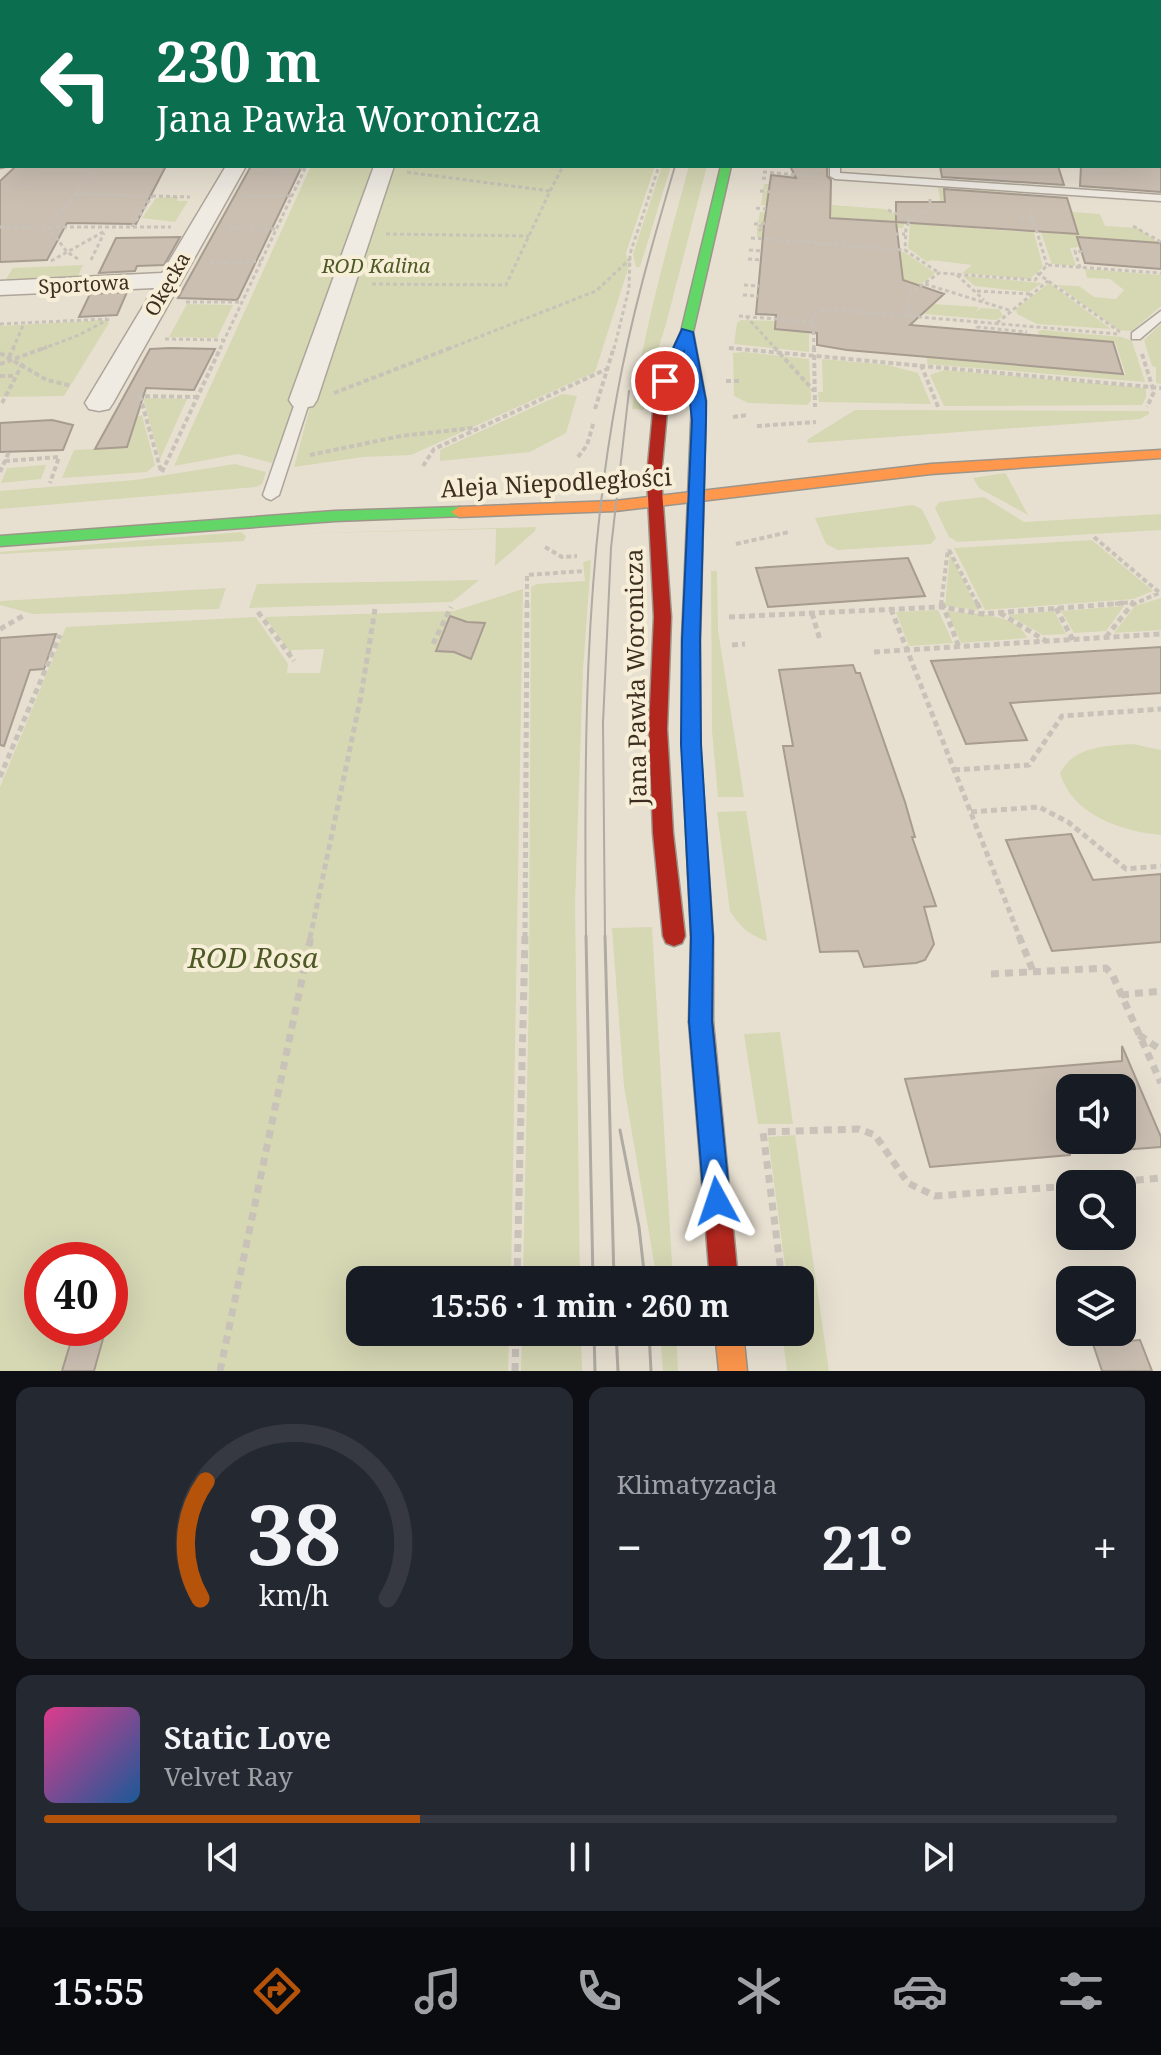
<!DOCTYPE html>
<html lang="pl">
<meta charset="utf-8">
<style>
body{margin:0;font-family:"Noto Serif",serif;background:#242831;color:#f1f3f6;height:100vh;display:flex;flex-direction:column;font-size:30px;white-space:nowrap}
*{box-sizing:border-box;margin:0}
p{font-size:26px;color:#9ea1a6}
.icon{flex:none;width:44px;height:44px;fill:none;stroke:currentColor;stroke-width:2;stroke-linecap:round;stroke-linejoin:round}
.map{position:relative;height:1371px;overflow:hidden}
.drawer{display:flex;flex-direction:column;gap:16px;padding:16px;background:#0d0f14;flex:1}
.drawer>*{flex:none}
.guide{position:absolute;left:0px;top:0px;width:1162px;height:168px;box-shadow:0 8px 32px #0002;background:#0b6e4f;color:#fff;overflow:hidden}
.fabs{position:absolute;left:1056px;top:1074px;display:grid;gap:16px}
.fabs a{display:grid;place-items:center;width:80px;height:80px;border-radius:16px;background:#171b24;box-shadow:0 8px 32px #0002;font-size:40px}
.speed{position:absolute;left:24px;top:1242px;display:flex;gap:16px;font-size:40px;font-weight:700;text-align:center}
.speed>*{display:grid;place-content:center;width:104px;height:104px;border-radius:50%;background:#171b24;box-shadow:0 8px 32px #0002;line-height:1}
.speed .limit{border:12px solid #d22;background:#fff;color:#111}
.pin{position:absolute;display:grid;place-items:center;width:68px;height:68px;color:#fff;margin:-34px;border:4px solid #fff;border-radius:50%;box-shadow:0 2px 8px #0007}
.me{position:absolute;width:88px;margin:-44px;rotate:355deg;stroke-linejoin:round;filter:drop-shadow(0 0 6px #0008)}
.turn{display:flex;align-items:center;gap:28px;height:168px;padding:0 24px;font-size:36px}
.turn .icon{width:104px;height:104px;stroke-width:2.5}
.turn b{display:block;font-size:56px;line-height:68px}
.big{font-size:60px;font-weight:700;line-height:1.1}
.drawer .card{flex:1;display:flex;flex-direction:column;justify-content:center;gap:12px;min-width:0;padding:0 28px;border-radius:16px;background:#242831}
.drawer .dial{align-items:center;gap:0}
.dial svg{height:208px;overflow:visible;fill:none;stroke:#363941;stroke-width:7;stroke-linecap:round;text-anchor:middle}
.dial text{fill:#f1f3f6;stroke:none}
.song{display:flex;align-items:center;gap:24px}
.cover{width:96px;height:96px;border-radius:12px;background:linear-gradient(135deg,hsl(330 70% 55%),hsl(210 70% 35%))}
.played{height:8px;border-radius:4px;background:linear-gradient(90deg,#b45309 35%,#363941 35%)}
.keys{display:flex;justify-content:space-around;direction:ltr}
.heat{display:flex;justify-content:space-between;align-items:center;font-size:44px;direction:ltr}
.drawer .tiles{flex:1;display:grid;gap:16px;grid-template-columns:1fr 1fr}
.card:last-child{grid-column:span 2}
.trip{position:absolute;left:346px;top:1266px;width:468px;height:80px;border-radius:16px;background:#171b24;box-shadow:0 8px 32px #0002;font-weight:700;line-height:80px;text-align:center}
.tab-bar{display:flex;height:128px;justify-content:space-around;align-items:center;background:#090b0e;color:#9ea1a6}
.tab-bar .icon{width:56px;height:56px}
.tab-bar .on{color:#b45309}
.tab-bar b{font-size:36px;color:#f1f3f6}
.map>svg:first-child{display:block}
</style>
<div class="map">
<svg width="1161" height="1371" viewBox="0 0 1161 1371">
<rect width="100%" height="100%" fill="#e7e0d1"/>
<!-- green -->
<path fill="#d6d7b3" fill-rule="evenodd" d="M311 166H655L626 253 629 266 595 372 411 455 363 457 294 467 311 403H295L272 463 238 454 174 466Z
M662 166H671L640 267H636L633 254Z
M689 166H707L666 324 648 381 644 410 632 409C645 327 667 247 689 166Z
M774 174 832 178V205L885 209 907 219 903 228H897L896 222 818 216 817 242 757 237V225H767L758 223 760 212 783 214 784 207 761 205 763 191H773L763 190 764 184H784L785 177 771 175Z
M938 188 1022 193 1030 215 944 219 945 226 1025 232 1023 222H1031L1043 267 1030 279 962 273 972 265 931 260 927 262 908 248 910 223 941 205Z
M178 197 177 201H188L175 222 142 218 156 198Z
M1030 201 1070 204 1073 212 1100 214 1105 226 1137 228 1159 243 1077 236 1080 247 1070 248 1076 266 1052 264Z
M864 248 904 252 935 273 909 294Z
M83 265 78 276 6 279 13 268Z
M1085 269 1161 275V306L1132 331 1118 330 1057 285 1079 286 1094 297 1116 299 1124 290 1110 279 1087 278Z
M963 276 1042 283 1029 292 975 286Z
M1049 283 1111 329 1037 324 1017 314 1016 309Z
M913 297 933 304 979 307 976 312 981 308 999 309 1003 316 996 320 913 313Z
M187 304 233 305 217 338 169 337Z
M106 320 109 323 64 396 0 397V326Z
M741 320 775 321V329L809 324V352L734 344 737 323Z
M1161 324V384L1156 383V367L1152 366 1144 340Z
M1043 330 1122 337 1132 341 1145 382 927 364V357L1126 375 1115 342 1039 336 1038 331Z
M744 352 809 359 811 401 807 405 748 403 734 396 733 353Z
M822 359 888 365 918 373 931 404 819 402 818 392H823Z
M944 370 1146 388V397L1142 405 944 406 930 375Z
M562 394 577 396 566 433 530 452 440 461V450Z
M143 398 187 399 160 459Z
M855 410 1149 411V414L1140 419 808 443 807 440Z
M142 415 155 465 147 472 62 478 74 450 127 447 137 417Z
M235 464 266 472 262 484 256 487 0 509V491L135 480Z
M46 465 41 479 1 483 7 468Z
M1005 473 1006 474 1028 515 979 488 973 478Z
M984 497 1024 522 1161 514V530L958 542 949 537 935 508 939 502Z
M913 505 922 509 936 538 931 544 838 550 826 544 815 518Z
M536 527 535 531 495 566 496 529 277 534Z
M241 532 246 536 244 541 0 554V552Z
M1092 540 1153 591 1133 599 985 610 954 548Z
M950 554 978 610 945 606Z
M591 560 583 670 575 904 580 1280H523L529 992 531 587 537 584 585 581 583 562Z
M711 571H717L718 630 744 797H718L712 731Z
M479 580 452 602 249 608 257 584Z
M226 588 219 609 33 614 0 605V601Z
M523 589 511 1280H360V1332H509L508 1371H0V787L66 627 256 617 288 664 287 673H320L324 649 292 650 291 654 265 617 454 611ZM42 1260H110V1328H42Z
M1161 598V630L1114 633 1135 606Z
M1124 606 1106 631 1074 633 1061 611Z
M938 610 953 643 909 646 896 612Z
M947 611C972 615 1015 611 1027 638L961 643Z
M1054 611 1066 634 1043 635 1008 615Z
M1133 744 1161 750V835C1121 831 1072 815 1060 773 1075 746 1104 746 1133 744Z
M746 811 767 941C749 935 740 927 730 911L717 812Z
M652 927 673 1280H657L624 1086 612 928Z
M780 1032 793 1124H758L744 1034Z
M795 1135 829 1371H787L782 1332H800V1280H787L768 1137Z
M522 1332H581L582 1371H521Z
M660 1332H676L678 1371H663Z"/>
<!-- building -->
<path fill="#cbbfb2" stroke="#a89c90" stroke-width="2" d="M16 166H166L136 224 67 223 47 260 0 262V181Z
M251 166H302L239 297 237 300 178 298Z
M790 166H827V176L831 180 830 218 896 222 903 280 944 294 910 325 1113 342 1123 374 847 350 817 345V333L775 329 776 315 756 314 764 225 771 175 796 178Z
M940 166H1058L1064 185 942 177Z
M1081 166H1161V192L1080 186Z
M944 189 1067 198 1078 234 896 222V202H945Z
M180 237 164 265 137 266 135 271 99 273 116 238Z
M1077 237 1161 243V269L1085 263Z
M127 292 117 315 79 317 90 294Z
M170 348 215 349 194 390 146 388 127 447 95 449 150 349Z
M52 420 73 425 63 450 0 452V423Z
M908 558 925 596 768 607 756 568Z
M450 616 467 622 485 623 471 659 454 652 436 651Z
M56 634 44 669 30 670 4 746 0 745V638Z
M1161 647V693L1010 703 1027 740 966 744 931 661Z
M853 665 856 673H860L905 802 915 837H912L936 906 924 907 934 944 925 960 916 963 864 967 858 951 820 952 783 746H793L779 670Z
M1071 834 1093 880 1161 874V942L1052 951 1006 840Z
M1122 1046 1161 1137V1147L1122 1150V1088H1070V1155L930 1167 905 1079 1122 1061Z
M75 1328H106L94 1371H62Z
M1140 1340 1152 1371H1102L1093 1344Z"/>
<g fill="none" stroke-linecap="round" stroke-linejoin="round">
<defs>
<path id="lane" d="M540 0H578L581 2H543Z
M642 0H650L641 2Z
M677 0H717L720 2H680Z
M0 105H2V111H0Z
M830 166H840V173L1161 195V201L835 179 830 176Z
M1161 311V321L1140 339H1132V333Z
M303 396 310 400 279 495 271 500 266 498 263 495 296 400Z"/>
<path id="street" d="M914 0H930V2H914Z
M1160 59H1161V69H1160Z
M0 66H2V76H0Z
M1160 150H1161V162H1160Z
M0 155 2 166H8L0 168Z
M226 166H246L113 403 109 409 99 411 89 409 85 403 154 288 0 295V281L162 273Z
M374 166H394L317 400 313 406 303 408 293 406 289 400Z"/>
<path id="fast" d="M760 0H768V2H760Z
M721 166H731L693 332 706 401 700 640V744L713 937V1022L709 1030 701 1033 693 1030 689 1022 691 937 682 744V640L692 401 684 353 672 381 668 401 661 405 654 401 658 381 681 332Z
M459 507 464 508 467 512 464 516 335 521 0 546V536L335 511Z"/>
<path id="slow" d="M1161 450V458L931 474 615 511 459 517 451 512 459 507 615 501 931 464Z
M715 1332H743L747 1371H719Z"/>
<path id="jam" d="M661 397 668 401 661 476 671 617 667 729 673 833 685 936 682 943 674 946 666 943 663 936 653 833 649 729 654 617 647 476 654 401Z
M701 1011 709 1014 713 1022 738 1280H710L689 1022 693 1014Z"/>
</defs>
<!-- lane casing -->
<use href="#lane" stroke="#ada599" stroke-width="3"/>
<!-- street casing -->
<use href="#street" stroke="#ada599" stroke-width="3"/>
<!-- fast casing -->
<use href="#fast" stroke="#9c958a" stroke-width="3"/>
<!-- slow casing -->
<use href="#slow" stroke="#9c958a" stroke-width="3"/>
<!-- jam casing -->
<use href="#jam" stroke="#9c958a" stroke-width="3"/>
<!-- path-far3 -->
<path stroke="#c8c2b9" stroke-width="3" stroke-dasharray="4 3" stroke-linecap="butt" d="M1085 166 1097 172
M258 167 305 168
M763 172 814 176
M762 178 770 179
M550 191 563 166
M760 191 773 192
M75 194 190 197
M245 196H292
M756 208 766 209
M1030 209 1047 265
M888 210 911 220 906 227 905 250
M1020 218 1033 219
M911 220 930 209V199
M754 224 771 223
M759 225 763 227 759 231
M1133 226 1161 242
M0 227H171
M132 227 152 196
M229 229H276
M386 234 529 236
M895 234H905
M751 238 905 250 939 273
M749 250 762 251
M78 259 67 252 49 228 97 166
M748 259 761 260
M91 260 104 233
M51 261 105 231
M210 263 261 261
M1080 268 1075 251 1085 252
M1037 273 1120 332
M957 275 984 300
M372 284 506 285 550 191 406 172
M925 284 1012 311
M744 285 759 286
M977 291 1030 294
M743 295 758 296
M186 302H241
M909 315 907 296 939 273 1035 280 1047 265 1161 273
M739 316 813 322
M746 316 776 349
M975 320 977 327 1027 332
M997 323 1048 281
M0 324 107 319
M165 339 224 340
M729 348 737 349
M13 349 24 323
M42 349 79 335 109 319
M220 349 306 166
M448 349 596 291 631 258
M614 349 629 288 630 254 659 166
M814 349 813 316 826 309 1118 334"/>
<!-- path-far2 -->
<path stroke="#c8c2b9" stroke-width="4" stroke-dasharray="5 3" stroke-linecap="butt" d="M774 347 814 391
M814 347 815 407
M729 348 1161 388
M0 353 47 380 72 386
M1142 354 1154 392 1147 407
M9 357 14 347
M0 364 47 347
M921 365 939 409
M0 376H14
M726 381H739
M334 393 453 347
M137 396 197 397
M140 396 161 471
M2 403 23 363
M595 409 614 347
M733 417 748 415
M757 426 816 422
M310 455 401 436 473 428
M578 457 587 445 594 421
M5 461 59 457 50 483
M423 466 434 449 609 368
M0 472 9 452
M162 472 221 347
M1094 537 1161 594
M736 544 789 532
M545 547 562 557 577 556
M949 550 978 605
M527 605V575L584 571
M941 605 948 549
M1099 605 1134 602
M1132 605 1161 592"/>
<!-- path-far1 -->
<path stroke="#c8c2b9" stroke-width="5" stroke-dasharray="6 4" stroke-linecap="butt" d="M942 603 959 647
M977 603 983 614
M1056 608 1073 640
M891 609 1020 938
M258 612 294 661
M812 613 820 640
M1000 613 1046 641
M729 617 941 607 983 614 1125 603
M0 629 23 616
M1106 637 1133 603
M433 644 451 607
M732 645 745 644
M874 652 1161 634
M954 770 1029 765 1062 716 1161 709
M0 777 60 635
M971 812 1039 807 1068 822 1126 869 1161 866
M310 938 361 696 375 609
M525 938 527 603"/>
<!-- path -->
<path stroke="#c8c2b9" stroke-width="7" stroke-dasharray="8 6" stroke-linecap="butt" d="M1019 936 1033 971
M991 974 1106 968 1113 976 1161 1083
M1121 995 1161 991
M1139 1035 1161 1050
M1094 1184 1161 1178
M517 1280 525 936
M782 1280 763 1132 859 1129 875 1135 908 1183 935 1196 1070 1186
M220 1371 311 936
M515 1371 516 1332"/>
<!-- lane -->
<use href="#lane" fill="#efebe3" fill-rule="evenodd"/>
<!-- street -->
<use href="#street" fill="#efebe3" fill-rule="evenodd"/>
<!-- fast -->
<use href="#fast" fill="#63d668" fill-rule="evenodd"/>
<!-- slow -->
<use href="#slow" fill="#ff974d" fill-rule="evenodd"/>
<!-- jam -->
<use href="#jam" fill="#b3261e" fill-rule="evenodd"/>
<!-- tram-far1 -->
<path stroke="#afaaa2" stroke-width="2" d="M586 938C584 757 584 573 617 395 631 317 653 241 675 166
M605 938 603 723 611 548 629 391"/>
<!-- tram -->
<path stroke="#afaaa2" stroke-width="3" d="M586 936 593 1280
M605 936 614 1280
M620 1130 639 1227 645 1280
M594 1332 595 1371
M616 1332 618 1371
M649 1332 651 1371"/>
</g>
<!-- route -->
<path fill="#1a73e8" stroke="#114b97" stroke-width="2" d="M682 329 693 332 706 401V420L700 640 701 744 713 937 712 1021 730 1201 726 1211 717 1214 708 1211 704 1201 689 1021 691 937 681 744 682 640 692 420 684 352 669 384 658 381Z"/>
<g text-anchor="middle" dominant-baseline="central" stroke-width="8" stroke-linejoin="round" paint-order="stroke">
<!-- far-park labels -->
<g font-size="20" font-style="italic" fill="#4d5a26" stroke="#f7eed8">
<text x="376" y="265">ROD Kalina</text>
</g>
<!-- far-street labels -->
<g font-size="20" fill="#3d2e20" stroke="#f7eed8">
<text transform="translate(84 284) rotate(-3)">Sportowa</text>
<text transform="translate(167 284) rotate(-60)">Okęcka</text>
</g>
<!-- street labels -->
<g font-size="24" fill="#3d2e20" stroke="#f7eed8">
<text transform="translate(556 482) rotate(-3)">Aleja Niepodległości</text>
<text transform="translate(635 677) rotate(-91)">Jana Pawła Woronicza</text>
</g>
<!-- near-park labels -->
<g font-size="28" font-style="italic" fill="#4d5a26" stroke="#f7eed8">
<text x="253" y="957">ROD Rosa</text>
</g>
</g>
</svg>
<div class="fabs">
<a><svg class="icon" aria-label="sound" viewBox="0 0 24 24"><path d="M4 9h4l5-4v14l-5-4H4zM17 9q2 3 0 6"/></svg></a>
<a><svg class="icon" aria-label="search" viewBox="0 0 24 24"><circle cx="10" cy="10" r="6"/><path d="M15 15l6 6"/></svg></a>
<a><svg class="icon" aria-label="layers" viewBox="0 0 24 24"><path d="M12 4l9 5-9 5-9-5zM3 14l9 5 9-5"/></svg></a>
</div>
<div class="speed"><div class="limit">40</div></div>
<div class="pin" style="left:665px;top:381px;background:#d93025"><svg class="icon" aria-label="arrive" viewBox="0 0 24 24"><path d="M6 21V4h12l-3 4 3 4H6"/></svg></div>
<svg class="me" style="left:717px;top:1201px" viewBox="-20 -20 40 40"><path d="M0-17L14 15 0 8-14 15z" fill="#1a73e8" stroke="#fff" stroke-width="4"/></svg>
<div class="trip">15:56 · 1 min · 260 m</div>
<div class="guide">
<div class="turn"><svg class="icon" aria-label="left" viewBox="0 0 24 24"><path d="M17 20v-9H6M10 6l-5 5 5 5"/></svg><div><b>230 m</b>Jana Pawła Woronicza</div></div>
</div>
</div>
<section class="drawer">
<div class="tiles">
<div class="card dial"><svg viewBox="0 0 100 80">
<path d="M14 69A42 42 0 1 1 86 69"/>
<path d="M14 69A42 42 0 0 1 16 24" stroke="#b45309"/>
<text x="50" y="56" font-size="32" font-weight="700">38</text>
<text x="50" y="72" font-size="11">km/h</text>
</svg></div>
<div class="card"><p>Klimatyzacja</p>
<div class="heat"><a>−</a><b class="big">21°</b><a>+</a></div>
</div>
<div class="card">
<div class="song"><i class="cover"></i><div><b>Static Love</b><p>Velvet Ray</p></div></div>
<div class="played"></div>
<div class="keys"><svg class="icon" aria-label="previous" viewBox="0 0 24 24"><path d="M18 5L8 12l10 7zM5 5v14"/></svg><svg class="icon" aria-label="pause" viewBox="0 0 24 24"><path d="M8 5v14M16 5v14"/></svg><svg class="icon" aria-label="next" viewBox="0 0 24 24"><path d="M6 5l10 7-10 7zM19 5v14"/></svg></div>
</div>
</div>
</section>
<nav class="tab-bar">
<b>15:55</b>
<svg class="icon on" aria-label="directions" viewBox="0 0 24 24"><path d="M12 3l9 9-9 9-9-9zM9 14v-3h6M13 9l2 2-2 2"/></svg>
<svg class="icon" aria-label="music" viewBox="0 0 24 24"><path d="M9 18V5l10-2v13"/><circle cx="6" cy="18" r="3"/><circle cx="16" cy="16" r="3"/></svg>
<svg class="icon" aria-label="phone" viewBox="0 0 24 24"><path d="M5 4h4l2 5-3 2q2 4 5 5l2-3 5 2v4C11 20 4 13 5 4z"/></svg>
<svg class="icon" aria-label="climate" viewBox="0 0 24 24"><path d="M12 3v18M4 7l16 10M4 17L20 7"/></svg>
<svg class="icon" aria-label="car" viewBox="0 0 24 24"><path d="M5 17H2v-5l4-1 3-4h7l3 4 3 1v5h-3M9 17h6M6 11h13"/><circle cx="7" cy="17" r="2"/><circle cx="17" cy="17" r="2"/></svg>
<svg class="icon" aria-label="filters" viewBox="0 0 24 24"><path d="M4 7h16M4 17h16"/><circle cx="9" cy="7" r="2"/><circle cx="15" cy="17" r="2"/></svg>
</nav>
